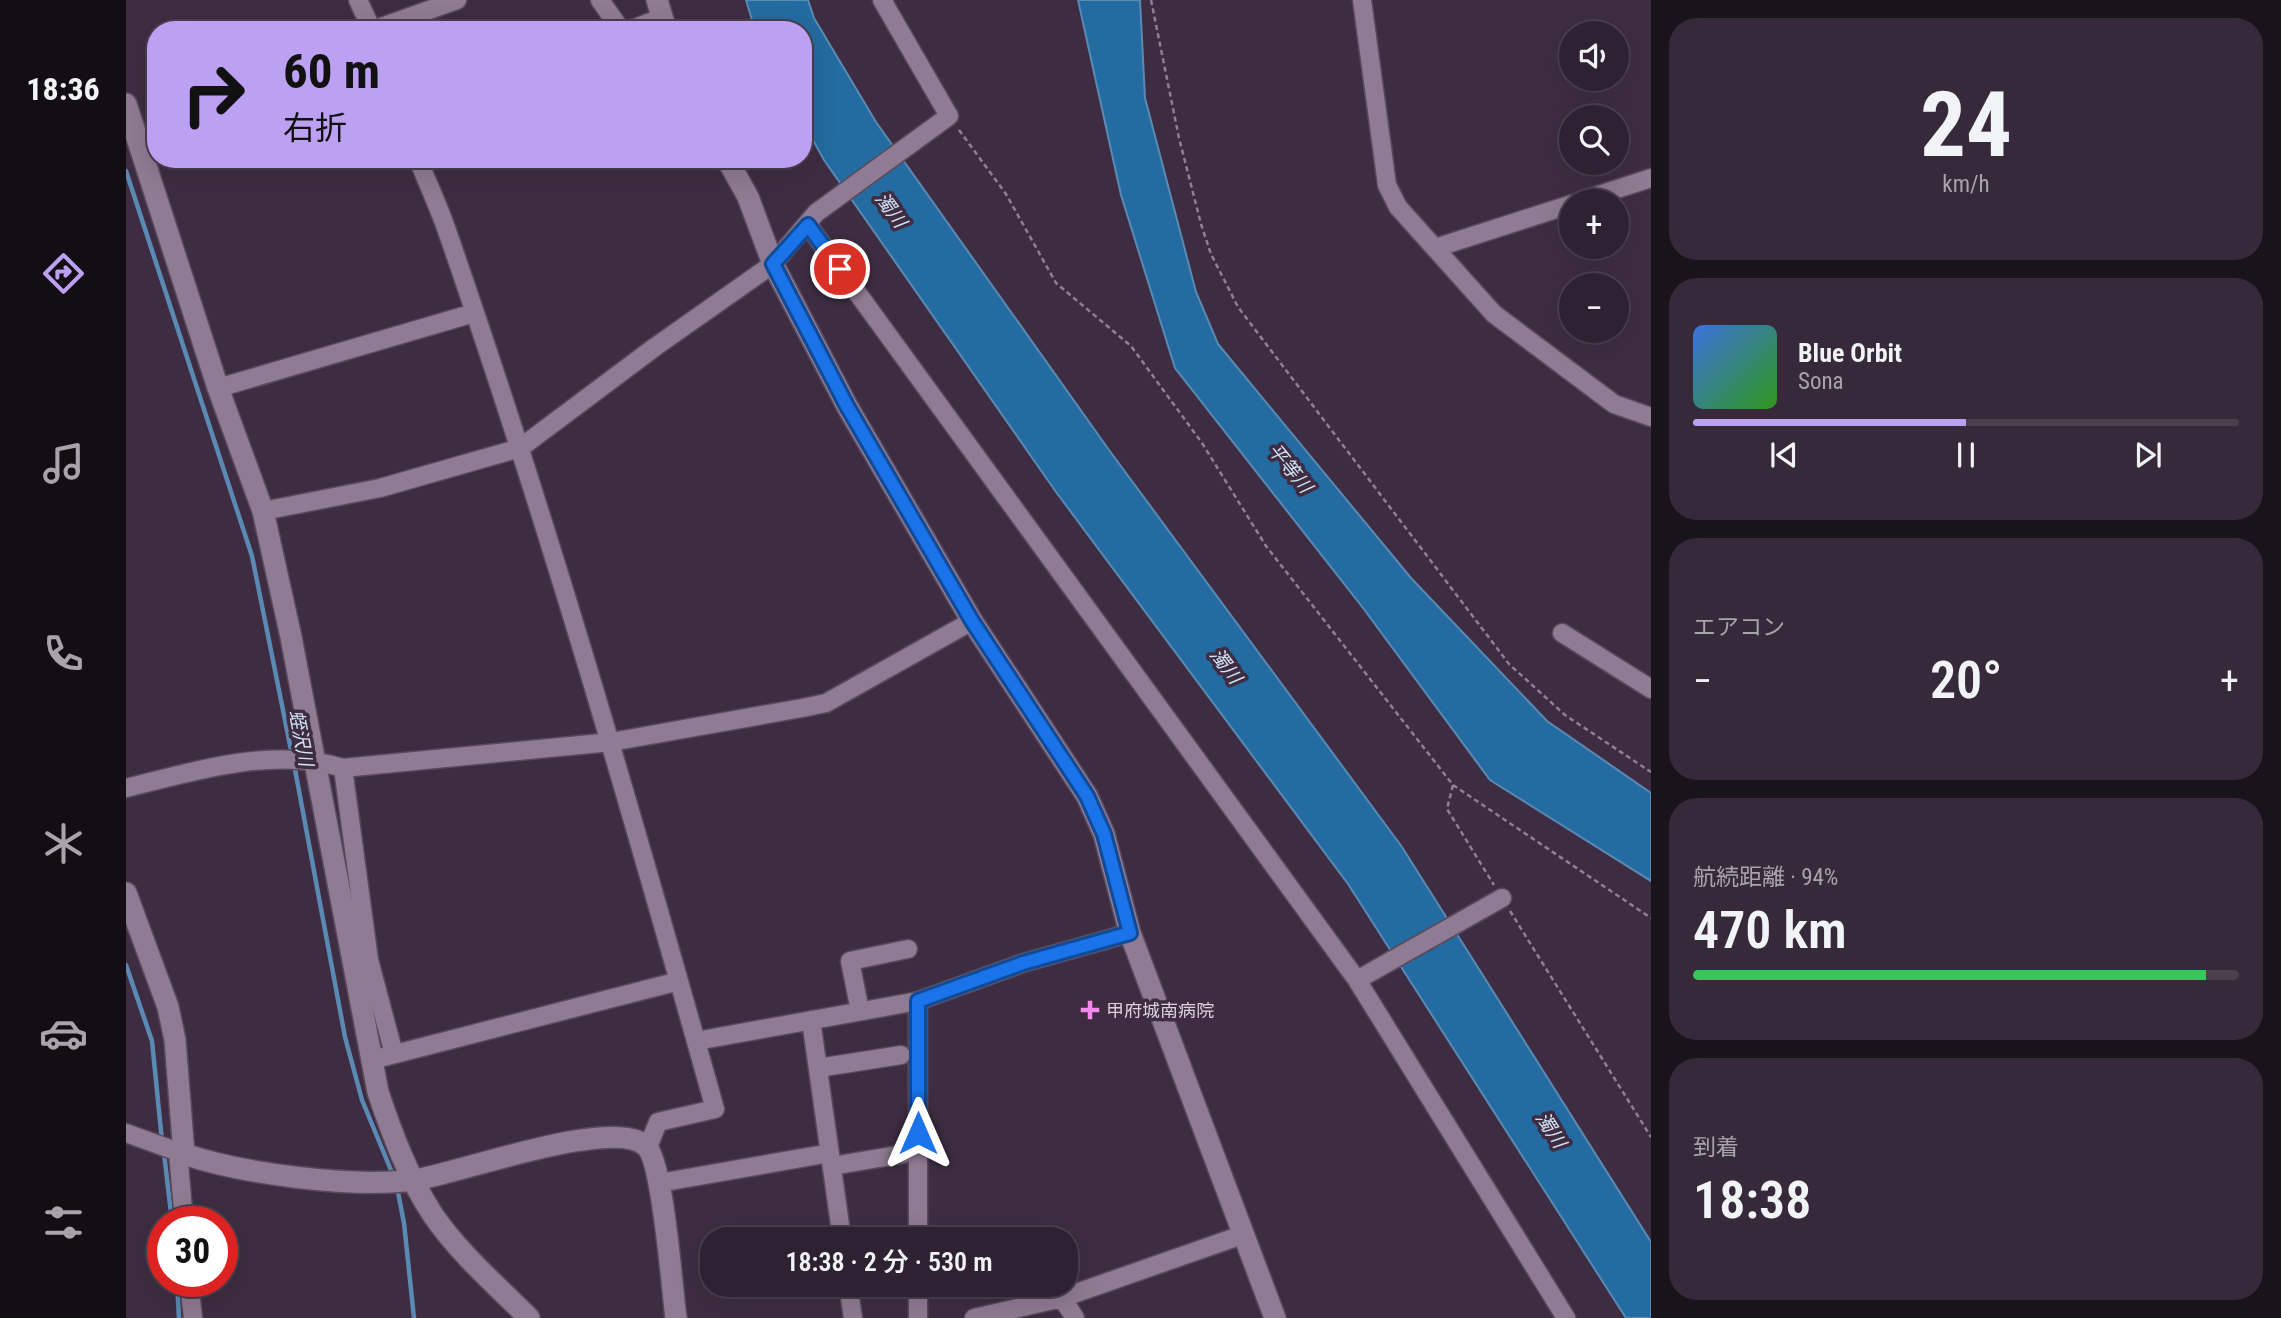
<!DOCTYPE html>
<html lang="ja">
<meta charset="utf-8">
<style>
body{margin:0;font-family:"Roboto Condensed","Noto Sans JP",sans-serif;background:#362a3a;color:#f1f3f6;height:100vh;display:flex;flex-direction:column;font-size:26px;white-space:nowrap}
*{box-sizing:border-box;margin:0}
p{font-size:23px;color:#a7a4ac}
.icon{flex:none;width:38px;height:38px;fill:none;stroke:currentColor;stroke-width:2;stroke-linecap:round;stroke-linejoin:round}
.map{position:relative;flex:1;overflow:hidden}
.panel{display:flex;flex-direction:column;gap:18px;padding:18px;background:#19131c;width:630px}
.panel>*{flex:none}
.banner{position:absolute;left:21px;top:21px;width:665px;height:147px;border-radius:28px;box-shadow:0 7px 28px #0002,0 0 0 2px #493f4d;background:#bca0f2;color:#111;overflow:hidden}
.tools{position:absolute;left:1433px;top:21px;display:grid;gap:14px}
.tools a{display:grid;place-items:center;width:70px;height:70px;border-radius:50%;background:#2e2232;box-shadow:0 7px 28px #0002,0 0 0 2px #493f4d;font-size:35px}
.speed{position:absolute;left:21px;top:1206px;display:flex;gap:14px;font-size:35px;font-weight:700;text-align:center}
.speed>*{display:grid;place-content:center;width:91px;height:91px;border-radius:50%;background:#2e2232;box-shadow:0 7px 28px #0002,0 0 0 2px #493f4d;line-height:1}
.speed .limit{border:10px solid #d22;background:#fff;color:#111}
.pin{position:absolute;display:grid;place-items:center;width:60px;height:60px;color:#fff;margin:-30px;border:4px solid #fff;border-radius:50%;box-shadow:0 2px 7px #0007}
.me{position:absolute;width:77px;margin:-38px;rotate:0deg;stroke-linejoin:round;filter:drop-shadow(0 0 5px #0008)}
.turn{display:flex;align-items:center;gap:24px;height:147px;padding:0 21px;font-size:32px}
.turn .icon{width:91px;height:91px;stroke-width:2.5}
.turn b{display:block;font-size:49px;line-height:60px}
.big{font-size:52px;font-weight:600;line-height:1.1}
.panel .card{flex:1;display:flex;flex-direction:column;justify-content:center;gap:10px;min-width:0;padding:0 24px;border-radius:28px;background:#362a3a}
.panel .dial{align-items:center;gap:0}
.dial b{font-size:91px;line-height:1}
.song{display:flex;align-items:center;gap:21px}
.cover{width:84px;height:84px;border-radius:10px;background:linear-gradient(135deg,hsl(220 70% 55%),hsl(110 70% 35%))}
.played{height:7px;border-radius:4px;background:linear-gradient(90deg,#bca0f2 50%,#493f4d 50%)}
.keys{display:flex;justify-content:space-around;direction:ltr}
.heat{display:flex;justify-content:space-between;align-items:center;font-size:38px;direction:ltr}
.charge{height:10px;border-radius:5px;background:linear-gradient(90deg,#34c759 94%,#493f4d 0)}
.trip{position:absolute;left:574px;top:1227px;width:378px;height:70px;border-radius:28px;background:#2e2232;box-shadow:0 7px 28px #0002,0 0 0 2px #493f4d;font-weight:600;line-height:70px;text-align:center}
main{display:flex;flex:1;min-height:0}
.tab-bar{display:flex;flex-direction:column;width:126px;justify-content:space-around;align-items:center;background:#120e14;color:#a7a4ac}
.tab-bar .icon{width:49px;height:49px}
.tab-bar .on{color:#bca0f2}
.tab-bar b{font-size:32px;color:#f1f3f6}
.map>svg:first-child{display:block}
</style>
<main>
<nav class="tab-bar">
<b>18:36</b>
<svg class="icon on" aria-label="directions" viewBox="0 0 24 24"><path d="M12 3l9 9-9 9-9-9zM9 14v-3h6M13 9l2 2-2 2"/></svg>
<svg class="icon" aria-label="music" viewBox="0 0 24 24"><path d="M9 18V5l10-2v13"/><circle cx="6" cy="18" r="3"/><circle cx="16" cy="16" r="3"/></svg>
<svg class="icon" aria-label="phone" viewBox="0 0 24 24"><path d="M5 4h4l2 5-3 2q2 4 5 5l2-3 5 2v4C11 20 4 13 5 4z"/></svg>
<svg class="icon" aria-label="climate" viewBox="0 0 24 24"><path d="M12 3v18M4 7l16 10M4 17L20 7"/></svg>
<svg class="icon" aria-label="car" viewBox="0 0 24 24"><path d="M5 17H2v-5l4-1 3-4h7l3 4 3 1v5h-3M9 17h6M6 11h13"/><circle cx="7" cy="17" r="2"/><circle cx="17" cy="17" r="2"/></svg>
<svg class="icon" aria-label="filters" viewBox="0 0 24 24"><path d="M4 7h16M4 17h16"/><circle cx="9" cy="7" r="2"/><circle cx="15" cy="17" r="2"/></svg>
</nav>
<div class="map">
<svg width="1525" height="1318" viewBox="0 0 1525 1318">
<rect width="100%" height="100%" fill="#3e2d42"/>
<!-- water -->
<path fill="#236ba0" stroke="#5a8ab3" stroke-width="2" d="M620 0H682L688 18 750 122 983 450 1276 847 1525 1242V1318H1500L1222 884 930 492 698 160 677 122V30H629Z
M952 0H1014L1019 98 1070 292 1092 344 1285 578 1421 721 1525 793V881L1364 780 1237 608 1049 368 995 195Z"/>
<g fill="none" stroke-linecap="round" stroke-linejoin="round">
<!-- stream -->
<path stroke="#5a8ab3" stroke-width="4.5" d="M0 171 126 556 166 755
M168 764 219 1037 236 1100 267 1175
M0 965 26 1041 36 1141
M38 1153 46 1222
M271 1187 278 1223 288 1318
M51 1281 53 1318"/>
<defs>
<path id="minor" d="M232 0 246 30
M474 0 495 30
M1236 0 1261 185 1272 207 1368 314 1488 404 1525 417
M247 30 331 0
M504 30 535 18
M292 159C301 182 312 205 320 228 421 518 506 813 589 1109L532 1122 522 1147
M1454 201 1525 178
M682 225 1231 980 1440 1318
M1309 248 1446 204
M92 388 348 313
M137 511 254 488 394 448 529 347 647 264 690 213 823 116 756 0
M1436 633 1525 689
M217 768 243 960 268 1054
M0 788C70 771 147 746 217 768L485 742 676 708 700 703 846 621
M1231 980 1376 898
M792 1001V1239
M734 1011 724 961 782 949
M685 1020 716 1239
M570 1041 792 1001 897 963 1004 933
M246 1060 553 981
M692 1068 775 1055
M0 1133 58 1154
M52 1151 58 1222
M706 1166 777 1154
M533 1183 704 1153
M754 1239 772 1236
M63 1281 67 1318
M722 1284 727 1318
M792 1284V1318
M936 1298 949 1318
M848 1318 936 1298 1116 1235"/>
<path id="tertiary" d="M531 0 540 30
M0 104 92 388 137 511 165 637 252 1092C266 1134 282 1177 307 1215 333 1253 370 1285 403 1318
M601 159 622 197 647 264 721 406 846 621 961 796 978 834 1004 933 1149 1318
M0 893 42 1007 49 1040 58 1154C117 1174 226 1188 289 1180 334 1173 488 1116 520 1146 537 1162 546 1289 550 1318"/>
</defs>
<!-- minor casing -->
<use href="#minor" stroke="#584a5b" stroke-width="21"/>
<!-- tertiary casing -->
<use href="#tertiary" stroke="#584a5b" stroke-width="24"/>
<!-- path -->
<path stroke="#8e8192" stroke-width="2.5" stroke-dasharray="5 3.5" stroke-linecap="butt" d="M1025 0 1053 138 1075 224 1085 254 1112 307 1383 664 1439 715 1525 772
M20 113 30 110
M833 130 880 194 930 283 1005 346 1076 443 1140 546 1327 785 1321 809 1368 885
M1327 785 1525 918
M1384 911 1525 1137"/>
<!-- minor -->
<use href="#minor" stroke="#8f7b93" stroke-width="18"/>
<!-- tertiary -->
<use href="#tertiary" stroke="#8f7b93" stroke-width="21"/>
</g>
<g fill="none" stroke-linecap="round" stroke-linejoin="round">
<defs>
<path id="route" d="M714 269 682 225 647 264 721 406 846 621 961 796 978 834 1004 933 897 963 792 1001V1133"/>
</defs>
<!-- route casing -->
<use href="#route" stroke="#114b97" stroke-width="18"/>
<!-- route -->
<use href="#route" stroke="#1a73e8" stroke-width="12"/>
</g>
<!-- markers -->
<path fill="#f888eb" stroke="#3e2d42" stroke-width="2.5" d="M960.5 999.5h7v7h7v7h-7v7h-7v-7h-7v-7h7z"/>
<g text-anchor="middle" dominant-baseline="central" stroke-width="7" stroke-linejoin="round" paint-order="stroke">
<!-- poi labels -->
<g font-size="18" fill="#dbd1de" stroke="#3e2d42" text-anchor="start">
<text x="980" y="1010">甲府城南病院</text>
</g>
<!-- water labels -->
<g font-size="19" font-style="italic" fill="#d3e4f4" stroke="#3e2d42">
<text transform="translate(765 210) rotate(54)">濁川</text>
<text transform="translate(1164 468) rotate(51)">平等川</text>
<text transform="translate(1100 666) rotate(53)">濁川</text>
<text transform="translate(175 738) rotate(79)">蛭沢川</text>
<text transform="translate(1425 1130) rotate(57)">濁川</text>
</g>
</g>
</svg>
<div class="tools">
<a><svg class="icon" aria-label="sound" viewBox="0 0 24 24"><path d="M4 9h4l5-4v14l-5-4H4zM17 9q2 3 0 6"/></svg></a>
<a><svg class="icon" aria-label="search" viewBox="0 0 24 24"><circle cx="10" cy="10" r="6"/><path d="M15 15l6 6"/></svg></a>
<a>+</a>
<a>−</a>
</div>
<div class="speed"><div class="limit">30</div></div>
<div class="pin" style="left:714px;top:269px;background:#d93025"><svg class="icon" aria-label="arrive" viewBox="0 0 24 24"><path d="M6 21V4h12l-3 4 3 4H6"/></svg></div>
<svg class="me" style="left:792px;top:1133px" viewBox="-20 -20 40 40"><path d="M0-17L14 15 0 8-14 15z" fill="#1a73e8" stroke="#fff" stroke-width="4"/></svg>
<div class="trip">18:38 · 2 分 · 530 m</div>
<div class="banner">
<div class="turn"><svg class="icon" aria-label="right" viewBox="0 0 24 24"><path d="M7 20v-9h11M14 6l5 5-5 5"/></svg><div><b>60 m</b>右折</div></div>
</div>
</div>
<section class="panel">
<div class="card dial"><b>24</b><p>km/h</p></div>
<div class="card">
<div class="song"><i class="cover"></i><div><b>Blue Orbit</b><p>Sona</p></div></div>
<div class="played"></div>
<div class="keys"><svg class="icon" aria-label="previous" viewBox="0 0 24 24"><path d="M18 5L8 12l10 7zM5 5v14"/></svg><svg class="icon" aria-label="pause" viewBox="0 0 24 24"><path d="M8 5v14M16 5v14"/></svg><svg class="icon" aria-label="next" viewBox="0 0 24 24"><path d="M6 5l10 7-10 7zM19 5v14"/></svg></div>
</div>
<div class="card"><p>エアコン</p>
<div class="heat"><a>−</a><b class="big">20°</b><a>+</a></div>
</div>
<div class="card"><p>航続距離 · 94%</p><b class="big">470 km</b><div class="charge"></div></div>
<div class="card"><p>到着</p><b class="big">18:38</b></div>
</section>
</main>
